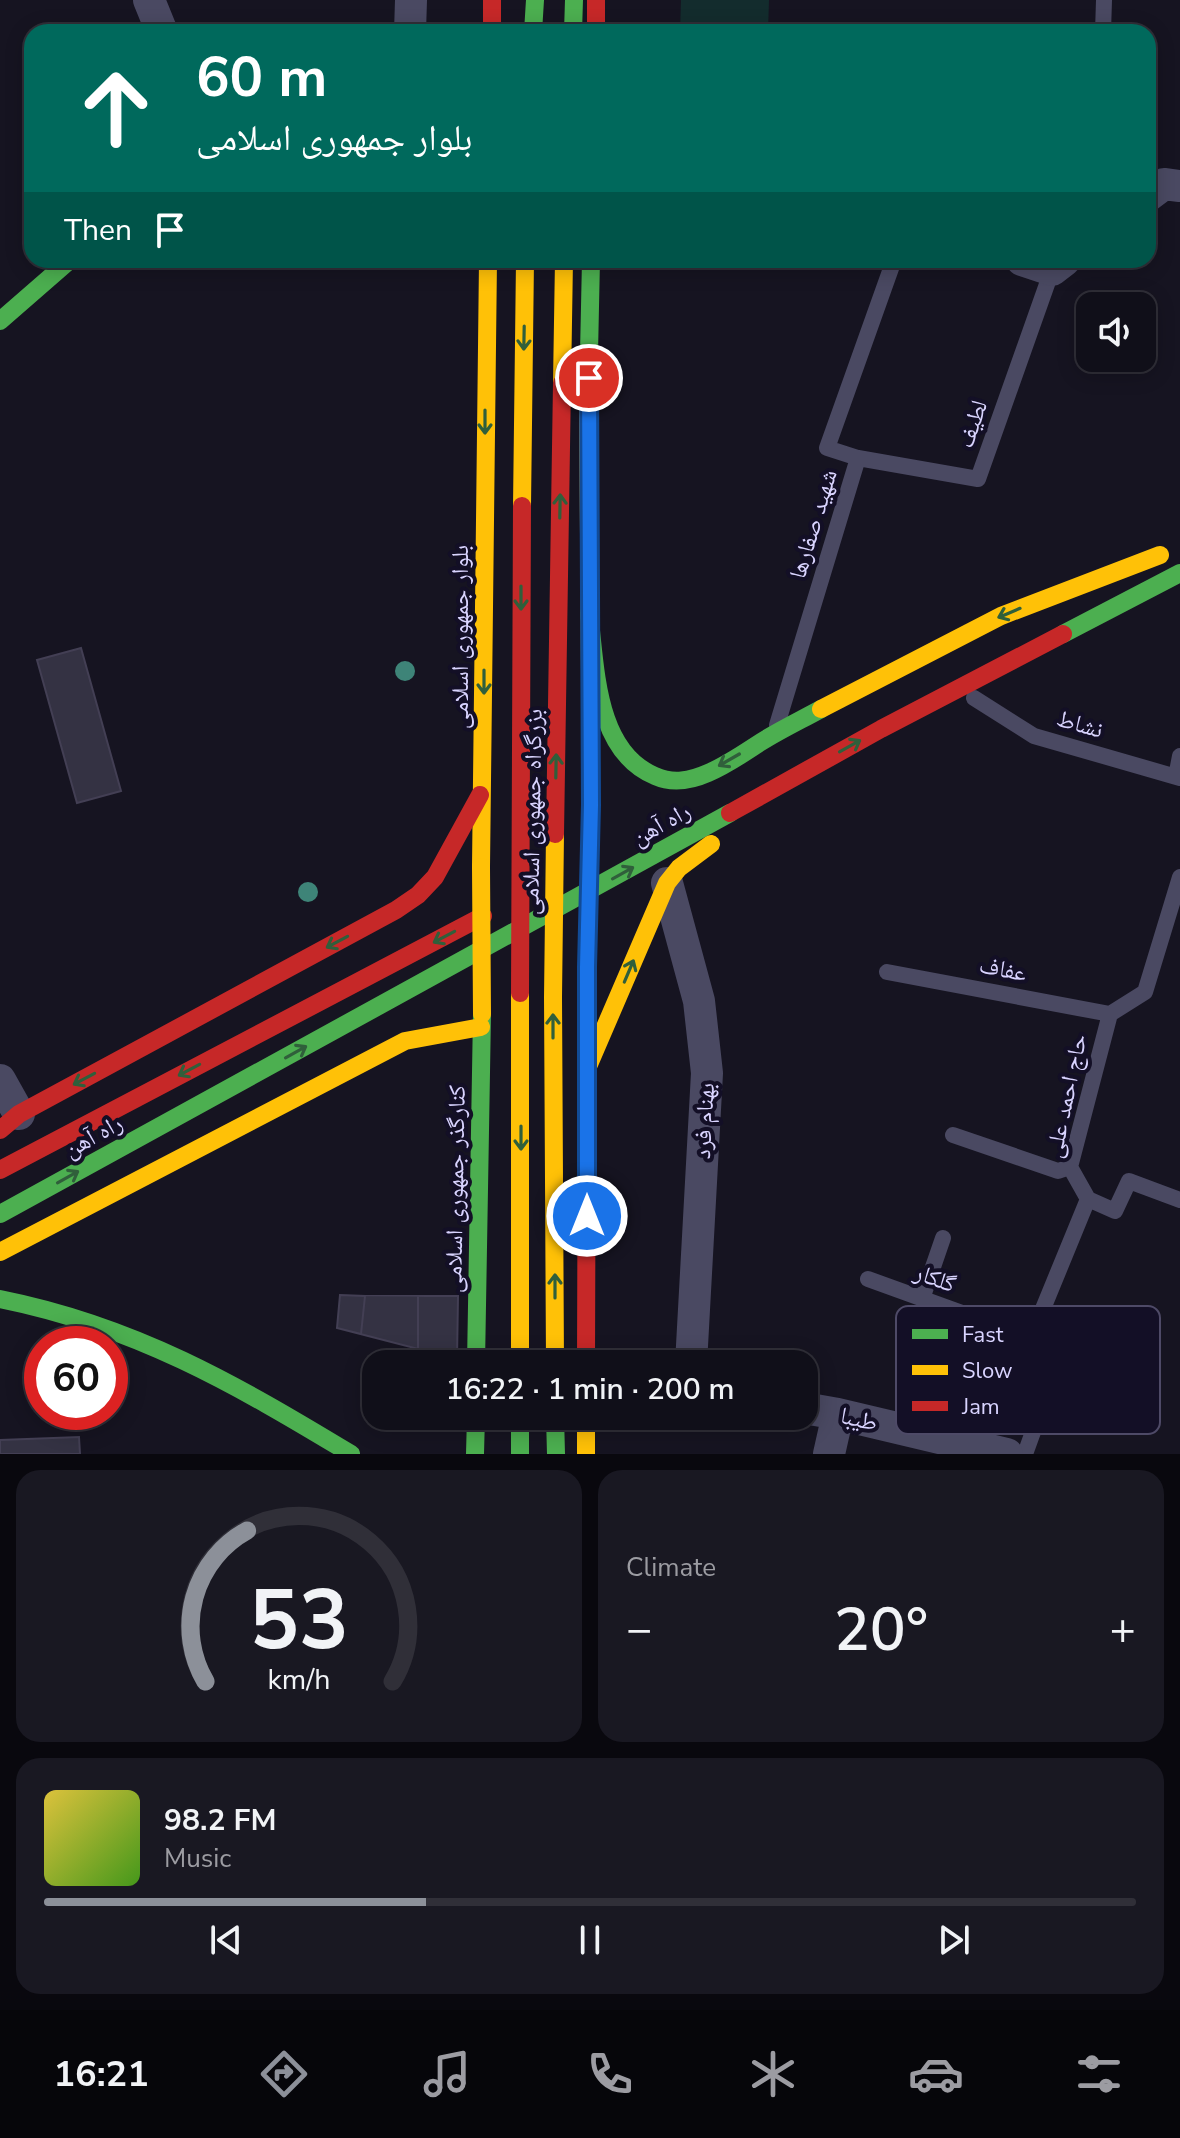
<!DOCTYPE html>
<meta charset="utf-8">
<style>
body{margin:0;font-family:"Nunito Sans","Noto Naskh Arabic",sans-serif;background:#191822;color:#f1f3f6;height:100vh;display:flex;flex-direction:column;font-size:30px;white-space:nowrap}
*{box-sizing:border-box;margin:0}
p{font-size:26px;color:#9c9ca2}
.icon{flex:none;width:44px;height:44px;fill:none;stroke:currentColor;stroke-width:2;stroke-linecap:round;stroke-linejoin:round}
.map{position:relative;height:1454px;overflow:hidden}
.details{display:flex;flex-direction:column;gap:16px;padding:16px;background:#09080e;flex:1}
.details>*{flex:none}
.top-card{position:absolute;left:24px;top:24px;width:1132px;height:244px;border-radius:24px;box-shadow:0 4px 20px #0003,0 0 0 2px #302f38;background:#00695c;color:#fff;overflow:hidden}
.tools{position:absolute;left:1076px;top:292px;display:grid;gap:16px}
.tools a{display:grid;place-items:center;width:80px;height:80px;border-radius:16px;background:#100f19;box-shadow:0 4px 20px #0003,0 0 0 2px #302f38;font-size:40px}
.speed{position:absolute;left:24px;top:1326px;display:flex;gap:16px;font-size:40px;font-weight:700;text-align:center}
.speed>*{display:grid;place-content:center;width:104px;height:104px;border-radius:50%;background:#100f19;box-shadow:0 4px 20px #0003,0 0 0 2px #302f38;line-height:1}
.speed .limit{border:12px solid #d22;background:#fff;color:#111}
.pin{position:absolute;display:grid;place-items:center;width:68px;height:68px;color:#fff;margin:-34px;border:4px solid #fff;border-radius:50%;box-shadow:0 2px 8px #0007}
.me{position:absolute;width:88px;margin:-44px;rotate:0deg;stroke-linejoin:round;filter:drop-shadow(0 0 6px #0008)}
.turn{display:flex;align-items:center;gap:28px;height:168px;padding:0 40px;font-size:36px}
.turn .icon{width:104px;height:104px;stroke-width:2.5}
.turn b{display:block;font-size:56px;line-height:68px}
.then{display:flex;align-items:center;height:76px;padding:0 40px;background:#0003;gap:16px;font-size:30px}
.big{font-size:60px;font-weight:600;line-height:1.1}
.details .widget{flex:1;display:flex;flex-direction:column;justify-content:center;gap:12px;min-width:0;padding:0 28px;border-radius:24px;background:#191822}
.details .dial{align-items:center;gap:0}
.dial svg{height:208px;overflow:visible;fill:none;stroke:#302f38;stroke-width:7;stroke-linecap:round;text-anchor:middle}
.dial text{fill:#f1f3f6;stroke:none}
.song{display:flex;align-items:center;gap:24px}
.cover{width:96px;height:96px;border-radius:12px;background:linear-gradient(135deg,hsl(50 70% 55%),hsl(100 70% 35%))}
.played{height:8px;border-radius:4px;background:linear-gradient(90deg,#8c9099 35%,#302f38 35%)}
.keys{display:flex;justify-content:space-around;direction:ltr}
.heat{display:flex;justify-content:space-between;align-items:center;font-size:44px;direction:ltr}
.details .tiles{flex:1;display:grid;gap:16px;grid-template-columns:1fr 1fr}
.widget:last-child{grid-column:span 2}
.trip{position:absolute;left:362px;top:1350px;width:456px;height:80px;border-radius:24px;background:#100f19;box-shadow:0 4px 20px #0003,0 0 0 2px #302f38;font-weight:600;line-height:80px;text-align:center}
.tab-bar{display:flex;height:128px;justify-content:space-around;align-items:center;background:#06060a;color:#9c9ca2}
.tab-bar .icon{width:56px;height:56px}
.tab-bar .current{color:#8c9099}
.tab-bar b{font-size:36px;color:#f1f3f6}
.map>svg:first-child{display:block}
</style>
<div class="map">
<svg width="1180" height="1454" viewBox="0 0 1180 1454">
<rect width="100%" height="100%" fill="#161421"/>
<!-- green -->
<path fill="#132c2d" d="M681 0H769L768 32H680Z"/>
<!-- building -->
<path fill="#343243" stroke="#433f54" stroke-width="2" d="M81 648 121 791 77 803 37 660Z
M340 1295 458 1296 457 1359 337 1328Z
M340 1295 365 1296 361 1334 337 1328Z
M418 1296H458L457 1359 418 1349Z
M79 1437 80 1454H0V1440Z"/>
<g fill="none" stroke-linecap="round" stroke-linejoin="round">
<!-- lane -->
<path stroke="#4a4962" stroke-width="16" d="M1103 32 1104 0
M858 458 978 479 1052 270
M974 698 1034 736 1180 778
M777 725 858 458 827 448 894 260
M1176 777 1180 756
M887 972 1110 1014
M953 1135 1058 1171 1070 1167
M1088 1199 1115 1211 1129 1181 1180 1200
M868 1279 1031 1338
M922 1299 943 1238
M1025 1454 1062 1352 1031 1338 1088 1199 1070 1167 1110 1014 1145 992 1180 877"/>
<!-- street -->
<path stroke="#4a4962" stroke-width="32" d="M149 0 162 32
M410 32 411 0
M1148 196 1164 184 1180 186
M1022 260 1052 270 1065 260
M667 883 699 1001 707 1073 691 1364
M0 1080 19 1114
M804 1408 838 1414 1007 1454
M829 1454 838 1414"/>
<!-- fast -->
<path stroke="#4caf50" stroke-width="18" d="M533 32 535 0
M573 32 574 0
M0 321 70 260
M588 400 591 260
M589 613C596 667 595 751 655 776 673 784 690 781 708 773 727 765 744 753 761 742 780 730 801 720 821 709
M1063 634 1180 573
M0 1214 730 813
M0 1299C135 1326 235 1384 351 1454
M476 1364 482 1014
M520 1416V1454
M555 1416 556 1454
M475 1454 476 1416"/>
<!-- slow -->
<path stroke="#ffc107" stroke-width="18" d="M588 400 591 805
M821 709 1001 616 1160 555
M481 867 488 260
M587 1069 667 883 679 868 711 844
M0 1252 405 1041 481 1027
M586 1416V1454"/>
<!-- jam -->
<path stroke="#c62828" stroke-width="18" d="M492 0V32
M596 0V32
M730 813 881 729 1063 634
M0 1130 19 1114 396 910 418 895 435 877 480 795
M0 1170 483 916
M586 1364 587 1038"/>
<!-- fast-bridge -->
<path stroke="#4caf50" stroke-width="18" d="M587 967 591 805"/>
<!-- slow-bridge -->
<path stroke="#ffc107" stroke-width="18" d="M562 383 564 260
M522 506 525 260
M481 867 482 1014
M520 1364V993
M555 1364 553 997 555 834"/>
<!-- jam-bridge -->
<path stroke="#c62828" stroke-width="18" d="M555 834 562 383
M520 993 522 506"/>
</g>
<!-- trees -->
<g fill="#3e8478">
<circle cx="405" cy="671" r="10"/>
<circle cx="308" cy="892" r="10"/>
</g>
<!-- one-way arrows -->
<defs><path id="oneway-shaft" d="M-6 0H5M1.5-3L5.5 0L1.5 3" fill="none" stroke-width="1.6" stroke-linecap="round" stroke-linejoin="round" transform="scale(2)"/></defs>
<g stroke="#305f3b">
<use href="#oneway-shaft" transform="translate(524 338) rotate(91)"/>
<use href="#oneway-shaft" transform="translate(485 422) rotate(90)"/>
<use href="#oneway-shaft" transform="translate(560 506) rotate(-89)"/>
<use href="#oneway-shaft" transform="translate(521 598) rotate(90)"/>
<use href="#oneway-shaft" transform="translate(1009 613) rotate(157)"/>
<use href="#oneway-shaft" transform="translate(484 682) rotate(90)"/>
<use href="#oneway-shaft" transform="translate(850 746) rotate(-29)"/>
<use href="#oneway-shaft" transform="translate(729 760) rotate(150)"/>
<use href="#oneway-shaft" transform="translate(556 766) rotate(-89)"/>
<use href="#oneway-shaft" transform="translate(623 873) rotate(-29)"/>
<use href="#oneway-shaft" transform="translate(444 937) rotate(152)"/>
<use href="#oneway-shaft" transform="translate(337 942) rotate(152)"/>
<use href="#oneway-shaft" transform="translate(629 971) rotate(-67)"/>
<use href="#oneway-shaft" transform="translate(553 1026) rotate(-90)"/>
<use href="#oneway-shaft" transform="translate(296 1052) rotate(-29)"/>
<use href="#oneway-shaft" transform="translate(189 1070) rotate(152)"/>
<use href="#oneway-shaft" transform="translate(84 1079) rotate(152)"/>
<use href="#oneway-shaft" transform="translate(521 1138) rotate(90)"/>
<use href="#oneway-shaft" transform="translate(68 1177) rotate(-29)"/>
<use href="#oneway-shaft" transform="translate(555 1286) rotate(-90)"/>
</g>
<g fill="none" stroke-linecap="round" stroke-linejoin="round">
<defs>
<path id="route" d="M587 1216V967L591 805 589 378"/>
</defs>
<!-- route casing -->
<use href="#route" stroke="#114b97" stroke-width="20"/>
<!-- route -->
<use href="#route" stroke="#1a73e8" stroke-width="14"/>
</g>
<g text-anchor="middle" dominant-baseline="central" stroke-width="8" stroke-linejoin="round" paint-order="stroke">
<!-- street labels -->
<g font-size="24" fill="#d9d4ff" stroke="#130f26">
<text transform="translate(972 424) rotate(-71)">لطیف</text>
<text transform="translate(813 524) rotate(-73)">شهید صفارها</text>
<text transform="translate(460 637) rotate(-90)">بلوار جمهوری اسلامی</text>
<text transform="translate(1080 724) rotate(16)">نشاط</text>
<text transform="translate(532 812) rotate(-89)">بزرگراه جمهوری اسلامی</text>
<text transform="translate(661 824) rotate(-29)">راه آهن</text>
<text transform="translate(1003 969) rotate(11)">عفاف</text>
<text transform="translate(1066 1096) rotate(-78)">حاج احمد علی</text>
<text transform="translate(704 1121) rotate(-87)">بهنام فرد</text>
<text transform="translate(93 1136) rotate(-29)">راه آهن</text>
<text transform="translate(455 1189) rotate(-89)">کنارگذر جمهوری اسلامی</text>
<text transform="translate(935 1278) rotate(20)">گلکار</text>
<text transform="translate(859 1419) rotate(13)">طیبا</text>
</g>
</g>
<!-- legend -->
<rect x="896" y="1306" width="264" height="128" rx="12" fill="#130f26" stroke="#4e4a67" stroke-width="2"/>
<rect x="912" y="1329" width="36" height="10" fill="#4caf50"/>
<rect x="912" y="1365" width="36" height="10" fill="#ffc107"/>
<rect x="912" y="1401" width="36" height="10" fill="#c62828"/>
<g font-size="22" fill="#d9d4ff">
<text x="962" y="1342">Fast</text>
<text x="962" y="1378">Slow</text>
<text x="962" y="1414">Jam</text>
</g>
</svg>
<div class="tools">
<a><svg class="icon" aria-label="sound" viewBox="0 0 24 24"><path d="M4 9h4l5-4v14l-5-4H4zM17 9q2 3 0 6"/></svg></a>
</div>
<div class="speed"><div class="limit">60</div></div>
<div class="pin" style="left:589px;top:378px;background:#d93025"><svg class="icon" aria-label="arrive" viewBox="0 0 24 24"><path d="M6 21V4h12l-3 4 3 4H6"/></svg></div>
<svg class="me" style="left:587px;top:1216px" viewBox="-20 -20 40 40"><circle r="17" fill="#1a73e8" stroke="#fff" stroke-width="3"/><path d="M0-11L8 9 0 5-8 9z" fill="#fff"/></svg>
<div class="trip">16:22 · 1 min · 200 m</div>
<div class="top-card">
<div class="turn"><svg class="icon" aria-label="ahead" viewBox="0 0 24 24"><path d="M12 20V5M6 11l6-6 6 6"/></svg><div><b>60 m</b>بلوار جمهوری اسلامی</div></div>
<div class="then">Then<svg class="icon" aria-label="arrive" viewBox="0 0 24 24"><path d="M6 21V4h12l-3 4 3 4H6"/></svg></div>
</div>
</div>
<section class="details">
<div class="tiles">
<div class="widget dial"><svg viewBox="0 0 100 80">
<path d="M14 69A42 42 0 1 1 86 69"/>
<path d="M14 69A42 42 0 0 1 30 11" stroke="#8c9099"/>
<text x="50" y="56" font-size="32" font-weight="700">53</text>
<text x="50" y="72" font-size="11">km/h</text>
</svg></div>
<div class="widget"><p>Climate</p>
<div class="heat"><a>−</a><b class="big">20°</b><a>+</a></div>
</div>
<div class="widget">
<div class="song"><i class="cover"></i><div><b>98.2 FM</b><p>Music</p></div></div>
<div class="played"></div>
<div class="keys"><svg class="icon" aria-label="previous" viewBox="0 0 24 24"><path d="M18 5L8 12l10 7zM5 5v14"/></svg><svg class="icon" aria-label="pause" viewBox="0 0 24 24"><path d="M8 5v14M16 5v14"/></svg><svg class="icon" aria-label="next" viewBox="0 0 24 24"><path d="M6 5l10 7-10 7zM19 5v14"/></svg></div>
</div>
</div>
</section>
<nav class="tab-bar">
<b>16:21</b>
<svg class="icon current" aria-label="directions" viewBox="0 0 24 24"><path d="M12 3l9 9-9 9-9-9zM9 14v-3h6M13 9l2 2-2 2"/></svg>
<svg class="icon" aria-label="music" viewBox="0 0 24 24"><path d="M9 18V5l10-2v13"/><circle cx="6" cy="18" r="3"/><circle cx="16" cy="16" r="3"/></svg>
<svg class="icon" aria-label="phone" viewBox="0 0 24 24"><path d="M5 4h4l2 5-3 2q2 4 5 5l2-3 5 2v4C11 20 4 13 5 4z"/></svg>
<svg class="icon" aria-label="climate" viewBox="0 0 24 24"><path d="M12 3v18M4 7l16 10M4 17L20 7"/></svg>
<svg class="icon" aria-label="car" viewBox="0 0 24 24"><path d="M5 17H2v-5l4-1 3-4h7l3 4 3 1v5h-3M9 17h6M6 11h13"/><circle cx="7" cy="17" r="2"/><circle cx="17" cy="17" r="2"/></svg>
<svg class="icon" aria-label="filters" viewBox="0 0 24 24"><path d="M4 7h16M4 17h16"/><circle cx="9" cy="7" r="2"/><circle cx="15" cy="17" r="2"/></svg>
</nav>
